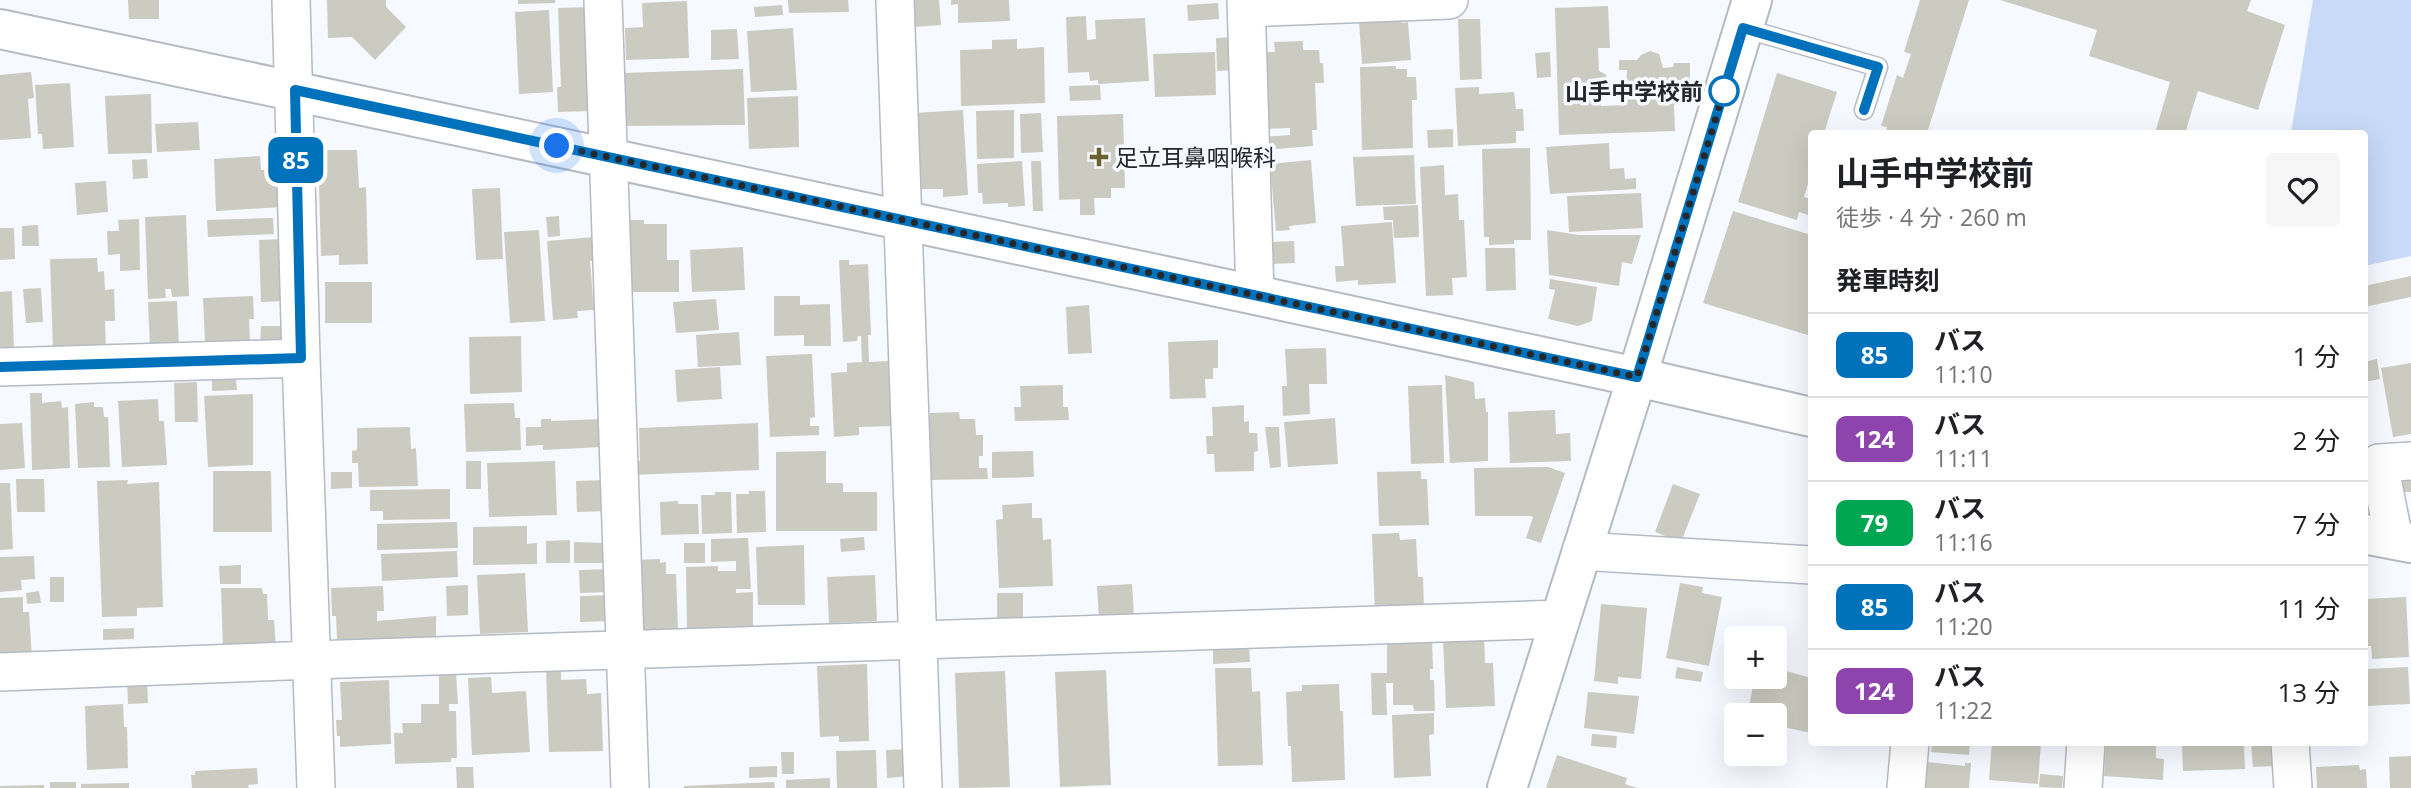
<!DOCTYPE html>
<html lang="ja">
<head>
<meta charset="utf-8">
<style>
	:root { --surface:#fff; --page:#f6f6f6; --text:#202124; --muted:#757577; --line:#e0e0e0 }
	body { margin:0; font-family:"Open Sans","Noto Sans JP",sans-serif; background:var(--page); color:var(--text); height:100vh; display:flex; flex-direction:column; font-size:26px; white-space:nowrap }
	* { box-sizing:border-box; margin:0 }
	p { font-size:23px; color:var(--muted) }
	.icon { flex:none; width:38px; height:38px; fill:none; stroke:currentColor; stroke-width:2; stroke-linecap:round; stroke-linejoin:round }
	.map { position:relative; flex:1; overflow:hidden }
	.side { position:absolute; left:1808px; top:130px; width:560px; height:616px; display:flex; flex-direction:column; background:var(--surface); border-radius:7px; box-shadow:0 7px 28px #0002 }
	.side>* { flex:none }
	.badge { padding:0 14px; border-radius:10px; font-size:24px; line-height:46px }
	.controls { position:absolute; left:1724px; top:626px; display:grid; gap:14px }
	.controls a { display:grid; place-items:center; width:63px; height:63px; border-radius:7px; background:var(--surface); box-shadow:0 7px 28px #0002; font-size:35px }
	.you { position:absolute; width:35px; height:35px; margin:-18px; border:5px solid #fff; border-radius:50%; background:#1a73e8; box-shadow:0 0 0 10px #1a73e833 }
	.map>.badge { position:absolute; translate:-50% -50%; box-shadow:0 0 0 4px #fff }
	h2 { padding:0 28px; font-size:26px; line-height:63px }
	.round { display:grid; place-items:center; flex:none; width:74px; height:74px; border-radius:7px; background:var(--page) }
	.head { display:flex; align-items:center; justify-content:space-between; height:119px; padding:0 28px }
	h1 { font-size:33px; font-weight:700; line-height:52px }
	ul { padding:0; list-style:none }
	li { display:flex; align-items:center; gap:21px; height:84px; padding:0 28px; border-top:2px solid var(--line) }
	li div { flex:1 }
	li b { display:block; font-size:26px }
	li em { font-style:normal }
	li .badge { min-width:77px; font-weight:700; text-align:center }
	.map>svg:first-child { display:block }
	.green { fill:#c8daf7 }
	.building { fill:#cccbc1 }
	.lines { fill:none; stroke-linecap:round; stroke-linejoin:round }
	.lane-casing { stroke:#b5bac3; stroke-width:21 }
	.street-casing { stroke:#b5bac3; stroke-width:40 }
	.secondary-casing { stroke:#b5bac3; stroke-width:42 }
	.lane { stroke:#fff; stroke-width:18 }
	.street { stroke:#fff; stroke-width:37 }
	.secondary { stroke:#fff; stroke-width:38 }
	.line-casing { stroke:#fff; stroke-width:16 }
	.line { stroke:#0072bc; stroke-width:10 }
	.walk { stroke:#25272a; stroke-width:7; stroke-dasharray:0 12.6 }
	.stop-dot { fill:#fff; stroke:#0072bc; stroke-width:3.5 }
	.poi-dot { fill:#6a6330; stroke:#f6f9ff; stroke-width:2.5 }
	.labels { text-anchor:middle; dominant-baseline:central; stroke-width:7; stroke-linejoin:round; paint-order:stroke }
	.stop-label { font-size:23px; font-weight:bold; fill:#25272a; stroke:#f6f9ff; text-anchor:end }
	.poi-label { font-size:23px; fill:#25272a; stroke:#f6f9ff; text-anchor:start }
</style>
</head>
<body>
<div class="map">
<svg width="2411" height="788" viewBox="0 0 2411 788">
	<rect width="100%" height="100%" fill="#f6f9ff"/>
	<path class="green" d="M2313 0H2411V256L2364 266V133H2291Z"/>
	<path class="building" d="M128 0H159V19H129Z
		M327 0H386V7L406 27 375 60 352 37 328 38Z
		M518 0H555V3L518 4Z
		M788 0H848L849 12 789 13Z
		M913 0H939L941 25 914 27Z
		M951 0H1009L1010 21 958 23V4L951 5Z
		M1920 0H1969L1927 133H1886L1887 127 1881 126 1897 75 1903 78 1911 54 1904 52Z
		M2000 0H2251L2247 11 2285 25 2258 110 2198 91 2185 133H2155L2170 82 2089 56 2097 30Z
		M687 1 689 58 626 60 625 28 643 27 642 3Z
		M1218 3 1219 19 1188 21 1187 5Z
		M782 5 783 15 755 17 754 7Z
		M1608 6 1610 48H1598L1599 71 1605 74 1610 81 1611 88 1606 97 1600 100 1601 106 1626 105 1627 70H1619V60H1637L1641 55 1650 51 1659 54 1663 68 1673 67 1674 63H1690V80L1683 104 1674 105 1675 131 1559 135 1555 8Z
		M590 7 593 111 558 112 557 87H561L558 8Z
		M549 10 553 92 519 94 515 12Z
		M1086 16 1087 40 1096 39 1095 20 1145 18 1149 81 1098 84V80L1090 81 1089 72 1068 73 1066 17Z
		M1401 18 1402 23 1408 22 1411 60 1362 64 1359 22Z
		M1458 19H1480L1482 79 1460 80Z
		M793 28 797 90 751 92 747 31Z
		M737 29 739 59 711 60V30Z
		M1237 37 1238 70 1217 71 1216 38Z
		M1017 39V49L1044 47 1045 103 961 106 960 50 992 49V40Z
		M1303 41V50H1319L1320 63H1323L1324 83H1315L1317 130H1312L1313 146 1264 150 1263 137 1290 135V128L1266 129 1263 52H1275L1274 42Z
		M1215 52 1216 95 1155 97 1153 54Z
		M1550 52 1551 77 1537 78 1535 53Z
		M1396 66V69H1407V77H1416L1417 100H1412L1413 148 1362 150 1360 67Z
		M743 69 745 125 622 126V73Z
		M31 72 34 98 28 99 31 138 0 140V75Z
		M1777 73 1837 92 1824 133H1811V174L1804 197 1811 199V216L1799 212 1797 220 1738 202Z
		M70 83 74 147 43 149 42 134H38L35 85Z
		M1100 85 1101 100 1070 101 1069 86Z
		M1479 87V94L1514 92 1516 109H1523L1524 131H1516V143L1458 146 1455 88Z
		M151 94 152 153 108 154 105 96Z
		M798 96 799 147 749 149 747 98Z
		M963 110 968 195 943 197V189H919L915 113Z
		M1014 110V158L977 159 976 111Z
		M1041 113 1043 152 1021 153 1020 114Z
		M1123 114 1125 188H1111V198H1094L1095 215H1080V199L1059 200 1057 116Z
		M198 122 200 150 157 152 155 124Z
		M1453 129V147L1428 148 1427 130Z
		M1609 143 1610 169 1624 168 1625 179 1636 178V189L1550 194 1546 147Z
		M1530 148 1531 240H1514V244L1489 245V237H1484L1482 149Z
		M318 150H357L359 188 366 187 368 264 339 265V255L321 256Z
		M1414 155 1416 204 1356 206 1353 157Z
		M260 156 261 170 281 169 283 207 216 211 214 159Z
		M147 159 148 178 133 179 132 160Z
		M1311 160 1316 223 1289 226 1290 230 1276 231 1270 164Z
		M1022 161 1025 206 1008 207V203L983 204 982 193H978L977 164Z
		M1031 161H1041L1043 211H1033Z
		M1444 165 1445 195 1458 194 1459 220H1464L1467 277 1452 278 1453 295 1426 296 1420 167Z
		M106 181 108 212 77 215 75 183Z
		M500 188 503 259 476 260 472 189Z
		M1641 193 1643 228 1569 232 1567 196Z
		M1418 205 1419 237 1394 238 1393 220H1384L1383 207Z
		M1733 211 1811 235V336L1703 303Z
		M186 215 189 296 172 297 171 289H165L166 298 148 299 145 217Z
		M559 216 560 236 548 237 546 217Z
		M273 218 274 234 208 237 207 220Z
		M139 219 140 270 120 271V254L108 255 107 231H119L118 220Z
		M627 220H644V224H667V260H679V292H627Z
		M1392 222 1396 283 1358 285V280L1336 282 1335 266H1344L1341 226Z
		M38 225 39 246H22V226Z
		M0 228H14L15 259 0 260Z
		M539 230 545 321 510 323 504 232Z
		M1547 230 1579 235H1641L1632 264 1622 262 1619 286 1549 275Z
		M594 237 596 260 590 261 594 310 577 311 578 318 553 320 547 241Z
		M282 239 284 301 261 302 259 240Z
		M1294 241 1295 263 1269 264 1268 242Z
		M743 247 745 290 692 292 690 250Z
		M1485 248H1515L1516 290 1486 291Z
		M97 258 98 272 104 271 105 290 114 289 115 321H105L106 349 53 351 50 259Z
		M839 260H849V265L868 264 871 335H868L869 362 888 361 892 426 859 427V435L834 437 831 373 847 372V363L862 362 861 336H858L857 341 843 342Z
		M2411 276V297L2364 307V286Z
		M1550 279 1597 287 1592 321 1578 326 1548 319 1555 290 1549 289Z
		M325 282H372V323H325Z
		M41 288 43 322 26 323 23 289Z
		M12 291 14 351 0 352V292Z
		M253 296 254 319H249L250 341 205 342 203 298Z
		M774 296H800V305L830 304 831 346H804V335L774 336Z
		M716 299 719 330 676 333 673 302Z
		M177 301 179 348 150 350 148 302Z
		M1089 305 1092 353 1068 354 1066 307Z
		M261 326H282L281 348 260 347Z
		M739 332 741 365 698 367 696 335Z
		M521 336 522 392 470 394 469 337Z
		M1218 340V368H1213V379H1205L1206 398 1170 399 1168 342Z
		M1326 348 1327 384H1309L1310 414 1283 416 1282 386H1287L1285 349Z
		M812 354 815 417 810 418V426H819V435L770 437 766 356Z
		M2377 359 2380 379 2364 382V362Z
		M2411 363V434L2393 437 2381 368Z
		M720 367 722 399 677 402 675 370Z
		M1445 375 1474 382 1475 399 1485 398 1486 412H1488V461L1450 463Z
		M236 379 237 390 212 391V380Z
		M197 382 198 422H175L174 383Z
		M1063 385V407H1068L1069 420 1015 421 1014 407H1021L1020 386Z
		M1442 385 1444 463 1411 464 1408 386Z
		M30 393H42V403L61 401 62 408 68 407 70 468 32 470Z
		M253 394V465L208 467 204 396Z
		M158 399 159 421H164L167 465 122 467 118 401Z
		M94 402V407H103L104 417H108L110 467 78 468 75 404Z
		M514 403 515 418H520L521 450 466 452 464 404Z
		M1244 405V422L1249 421V433H1257L1258 451 1254 452V471L1215 472 1214 454H1207L1206 436H1213L1212 407Z
		M1555 410 1556 434 1570 433 1571 461 1510 463 1508 412Z
		M959 412 960 419H975L976 435H983V456H979V468H987L988 479 930 480V463H926L925 436H930V413Z
		M1335 418 1338 464 1288 467 1284 422Z
		M541 419H551V421L601 419 602 447 543 450V445L526 446V427H541Z
		M22 423 25 468 0 470V424Z
		M758 423 759 470 631 475V461H640L639 428Z
		M410 427 411 449 416 448 418 486 359 487 358 463H352V451L357 450V428Z
		M1265 427H1279L1281 467 1270 468Z
		M826 451V483H843V492H877V531H776V452Z
		M1033 451 1034 477 992 478V452Z
		M466 461H481V489H466Z
		M555 461 557 515 489 517 487 463Z
		M1548 467 1565 473 1541 543 1526 538 1533 517 1531 516H1475L1474 468Z
		M2400 469H2411V492H2399Z
		M213 471H271L272 532H213Z
		M1421 471V479H1427L1429 525 1379 526 1377 472Z
		M331 472H352V488L331 489Z
		M16 479H44L45 512H17Z
		M128 480 127 484 159 482 163 607 137 608V616L102 617 97 481Z
		M607 480 608 511 577 512 576 481Z
		M0 483H10L13 549 0 550Z
		M1673 484 1700 494 1681 542 1655 532Z
		M450 489V519L383 520V511H370V490Z
		M749 491H765L766 532 737 533 736 494H749Z
		M715 492H731L732 533 702 534 701 495H715Z
		M678 501V504H698L699 534 661 535 660 502Z
		M1032 503V518H1042L1043 540 1051 539 1053 586 999 588 996 520 1003 519 1002 505Z
		M457 522 458 548 377 550V524Z
		M527 526V544L537 543V564L473 565V527Z
		M1399 533 1400 540 1416 539 1418 577H1423L1424 609 1375 615 1372 534Z
		M864 537 865 550 841 552 840 539Z
		M748 538 751 589H736V593L753 592V632L687 635 686 567 718 566V571H736V561L711 562V539Z
		M570 540V563H546V541Z
		M574 542 604 543V563H574Z
		M684 543H705V563H684Z
		M804 545 805 605H758L756 547Z
		M457 551 458 577 382 581 381 554Z
		M34 556 35 579 21 580 22 590 0 592V557Z
		M660 559V563L666 562V574H676L678 630 637 631 635 560Z
		M241 565V584H220L219 566Z
		M610 569 611 592 580 593 579 570Z
		M525 573 528 632 480 634 477 575Z
		M875 575 877 621 829 623 827 577Z
		M50 577H64V602H50Z
		M1680 583 1703 587 1702 593 1722 597 1709 666 1666 658Z
		M1132 584 1134 616 1099 618 1097 586Z
		M468 585V615L447 616 446 586Z
		M383 586 384 611H377V621L436 616V642L346 645V639H337L336 616H332L331 588Z
		M221 588H262L263 594H267L268 620H274L276 648 223 650Z
		M39 591 41 603 27 604 26 593Z
		M997 593H1023V620H997Z
		M611 595 612 621 580 622V596Z
		M23 597V612H29L32 658 0 659V598Z
		M2406 597 2409 657 2372 659 2371 646H2365L2364 599Z
		M1601 604 1647 608 1641 679 1618 677V684L1594 681Z
		M134 628V639L103 640V629Z
		M1484 637 1485 663H1493L1495 706 1446 708 1443 638Z
		M1432 638 1433 669H1430V680H1434L1435 711H1414L1413 705H1393V683H1386L1387 715H1372L1371 673H1387V639Z
		M1249 645 1250 662 1213 664V647Z
		M2364 663 2367 669 2408 667 2410 704 2364 706Z
		M867 664 869 741 839 742V736L820 737 817 666Z
		M1677 667 1703 672 1701 682 1675 678Z
		M1215 668H1251L1252 692 1260 691 1263 765 1218 766Z
		M561 669V680L586 679 587 694 601 693 603 751 549 752 546 670Z
		M1779 669 1811 678V733L1774 725V716H1747L1755 677H1774V671L1778 672Z
		M1106 670 1111 785 1060 787 1055 672Z
		M1005 671 1010 787 959 788 955 673Z
		M439 673H456L458 704H449V711H456L457 758H451V762L395 764 394 733H403L402 723H421V704H439Z
		M147 677 148 703 128 704 127 678Z
		M487 677H491L492 693 526 691 530 752 472 755 468 678Z
		M389 680 391 744 340 747V736H337L336 720H342L340 682Z
		M1339 684 1340 711H1343L1345 780 1292 782 1291 746H1288L1286 692 1302 691V685Z
		M1588 692 1639 696 1634 734 1584 728Z
		M123 704 124 727H127L128 768 87 770 85 706Z
		M1434 713V734L1429 735 1431 776 1394 778 1392 715Z
		M1592 734 1617 736 1616 748 1591 746Z
		M1932 742H1970L1969 755 1931 752Z
		M1992 742H2041L2038 784 1989 780Z
		M2106 742H2156V758L2164 759 2163 780 2104 776Z
		M2185 742H2239L2240 746H2244L2245 769 2183 771 2182 745H2185Z
		M2275 742 2276 766 2253 767 2251 743Z
		M909 749 910 776 887 778 886 750Z
		M876 750 877 788H837L836 751Z
		M781 752H794V774H782Z
		M1557 755 1627 778 1625 784 1637 788H1546Z
		M2411 756V788H2390L2389 757Z
		M1927 762 1965 766V763H1971L1969 788H1924Z
		M2359 765 2360 770 2366 769 2367 788H2317L2316 767Z
		M777 766V777L749 778V767Z
		M456 767H473L474 788H457Z
		M257 768 258 784 248 785 249 788H192L191 775H195V771Z
		M2040 774 2063 776 2062 788 2039 787Z
		M830 778V788H786V780Z
		M50 782H76V788H50Z
		M774 782 775 788H684V786Z
		M129 783V788H81V784Z
		M44 785V788H0V786Z"/>
	<g class="lines">
		<g class="lane-casing">
			<path id="lane" d="M1743 28 1878 67 1864 110"/>
		</g>
		<g class="street-casing">
			<path id="street" d="M291 0 301 358 316 788
				M603 0 630 788
				M895 0 923 788
				M1246 0 1255 295
				M1247 8 1449 0
				M0 367 301 358
				M2394 540 2379 463 2411 461
				M1581 551 1811 565
				M0 672 312 660 1561 619
				M2290 742 2293 788
				M1906 788 1910 742
				M2083 788 2086 742"/>
		</g>
		<g class="secondary-casing">
			<path id="secondary" d="M0 29 1255 295 1637 377 1811 417
				M2364 534 2411 543
				M1507 788 1637 377 1752 0"/>
		</g>
		<use href="#lane" class="lane"/>
		<use href="#street" class="street"/>
		<use href="#secondary" class="secondary"/>
	</g>
	<g class="lines">
		<g class="line-casing">
			<path id="line" d="M0 367 301 358 295 90 1637 377 1743 28 1878 67 1864 110"/>
		</g>
		<use href="#line" class="line"/>
		<path class="walk" d="M557 146 1637 377 1724 91"/>
	</g>
	<circle class="stop-dot" cx="1724" cy="91" r="14"/>
	<path class="poi-dot" d="M1095.5 146.5h7v7h7v7h-7v7h-7v-7h-7v-7h7z"/>
	<g class="labels">
		<g class="stop-label">
			<text x="1703" y="91">山手中学校前</text>
		</g>
		<g class="poi-label">
			<text x="1115" y="157">足立耳鼻咽喉科</text>
		</g>
	</g>
</svg>
<div class="controls">
<a>+</a>
<a>−</a>
</div>
<div class="you" style="left:557px;top:146px"></div>
<b class="badge" style="left:296px;top:160px;background:#0072bc;color:#fff">85</b>
<section class="side">
<div class="head"><div><h1>山手中学校前</h1><p>徒歩 · 4 分 · 260 m</p></div><a class="round"><svg class="icon" aria-label="heart" viewBox="0 0 24 24"><path d="M12 20l-8-8c-3-5 5-10 8-4 3-6 11-1 8 4z"/></svg></a></div>
<h2>発車時刻</h2>
<ul>
<li><span class="badge" style="background:#0072bc;color:#fff">85</span><div><b>バス</b><p>11:10</p></div><em>1 分</em></li>
<li><span class="badge" style="background:#8e44ad;color:#fff">124</span><div><b>バス</b><p>11:11</p></div><em>2 分</em></li>
<li><span class="badge" style="background:#00a651;color:#fff">79</span><div><b>バス</b><p>11:16</p></div><em>7 分</em></li>
<li><span class="badge" style="background:#0072bc;color:#fff">85</span><div><b>バス</b><p>11:20</p></div><em>11 分</em></li>
<li><span class="badge" style="background:#8e44ad;color:#fff">124</span><div><b>バス</b><p>11:22</p></div><em>13 分</em></li>
</ul>
</section>
</div>
</body>
</html>
